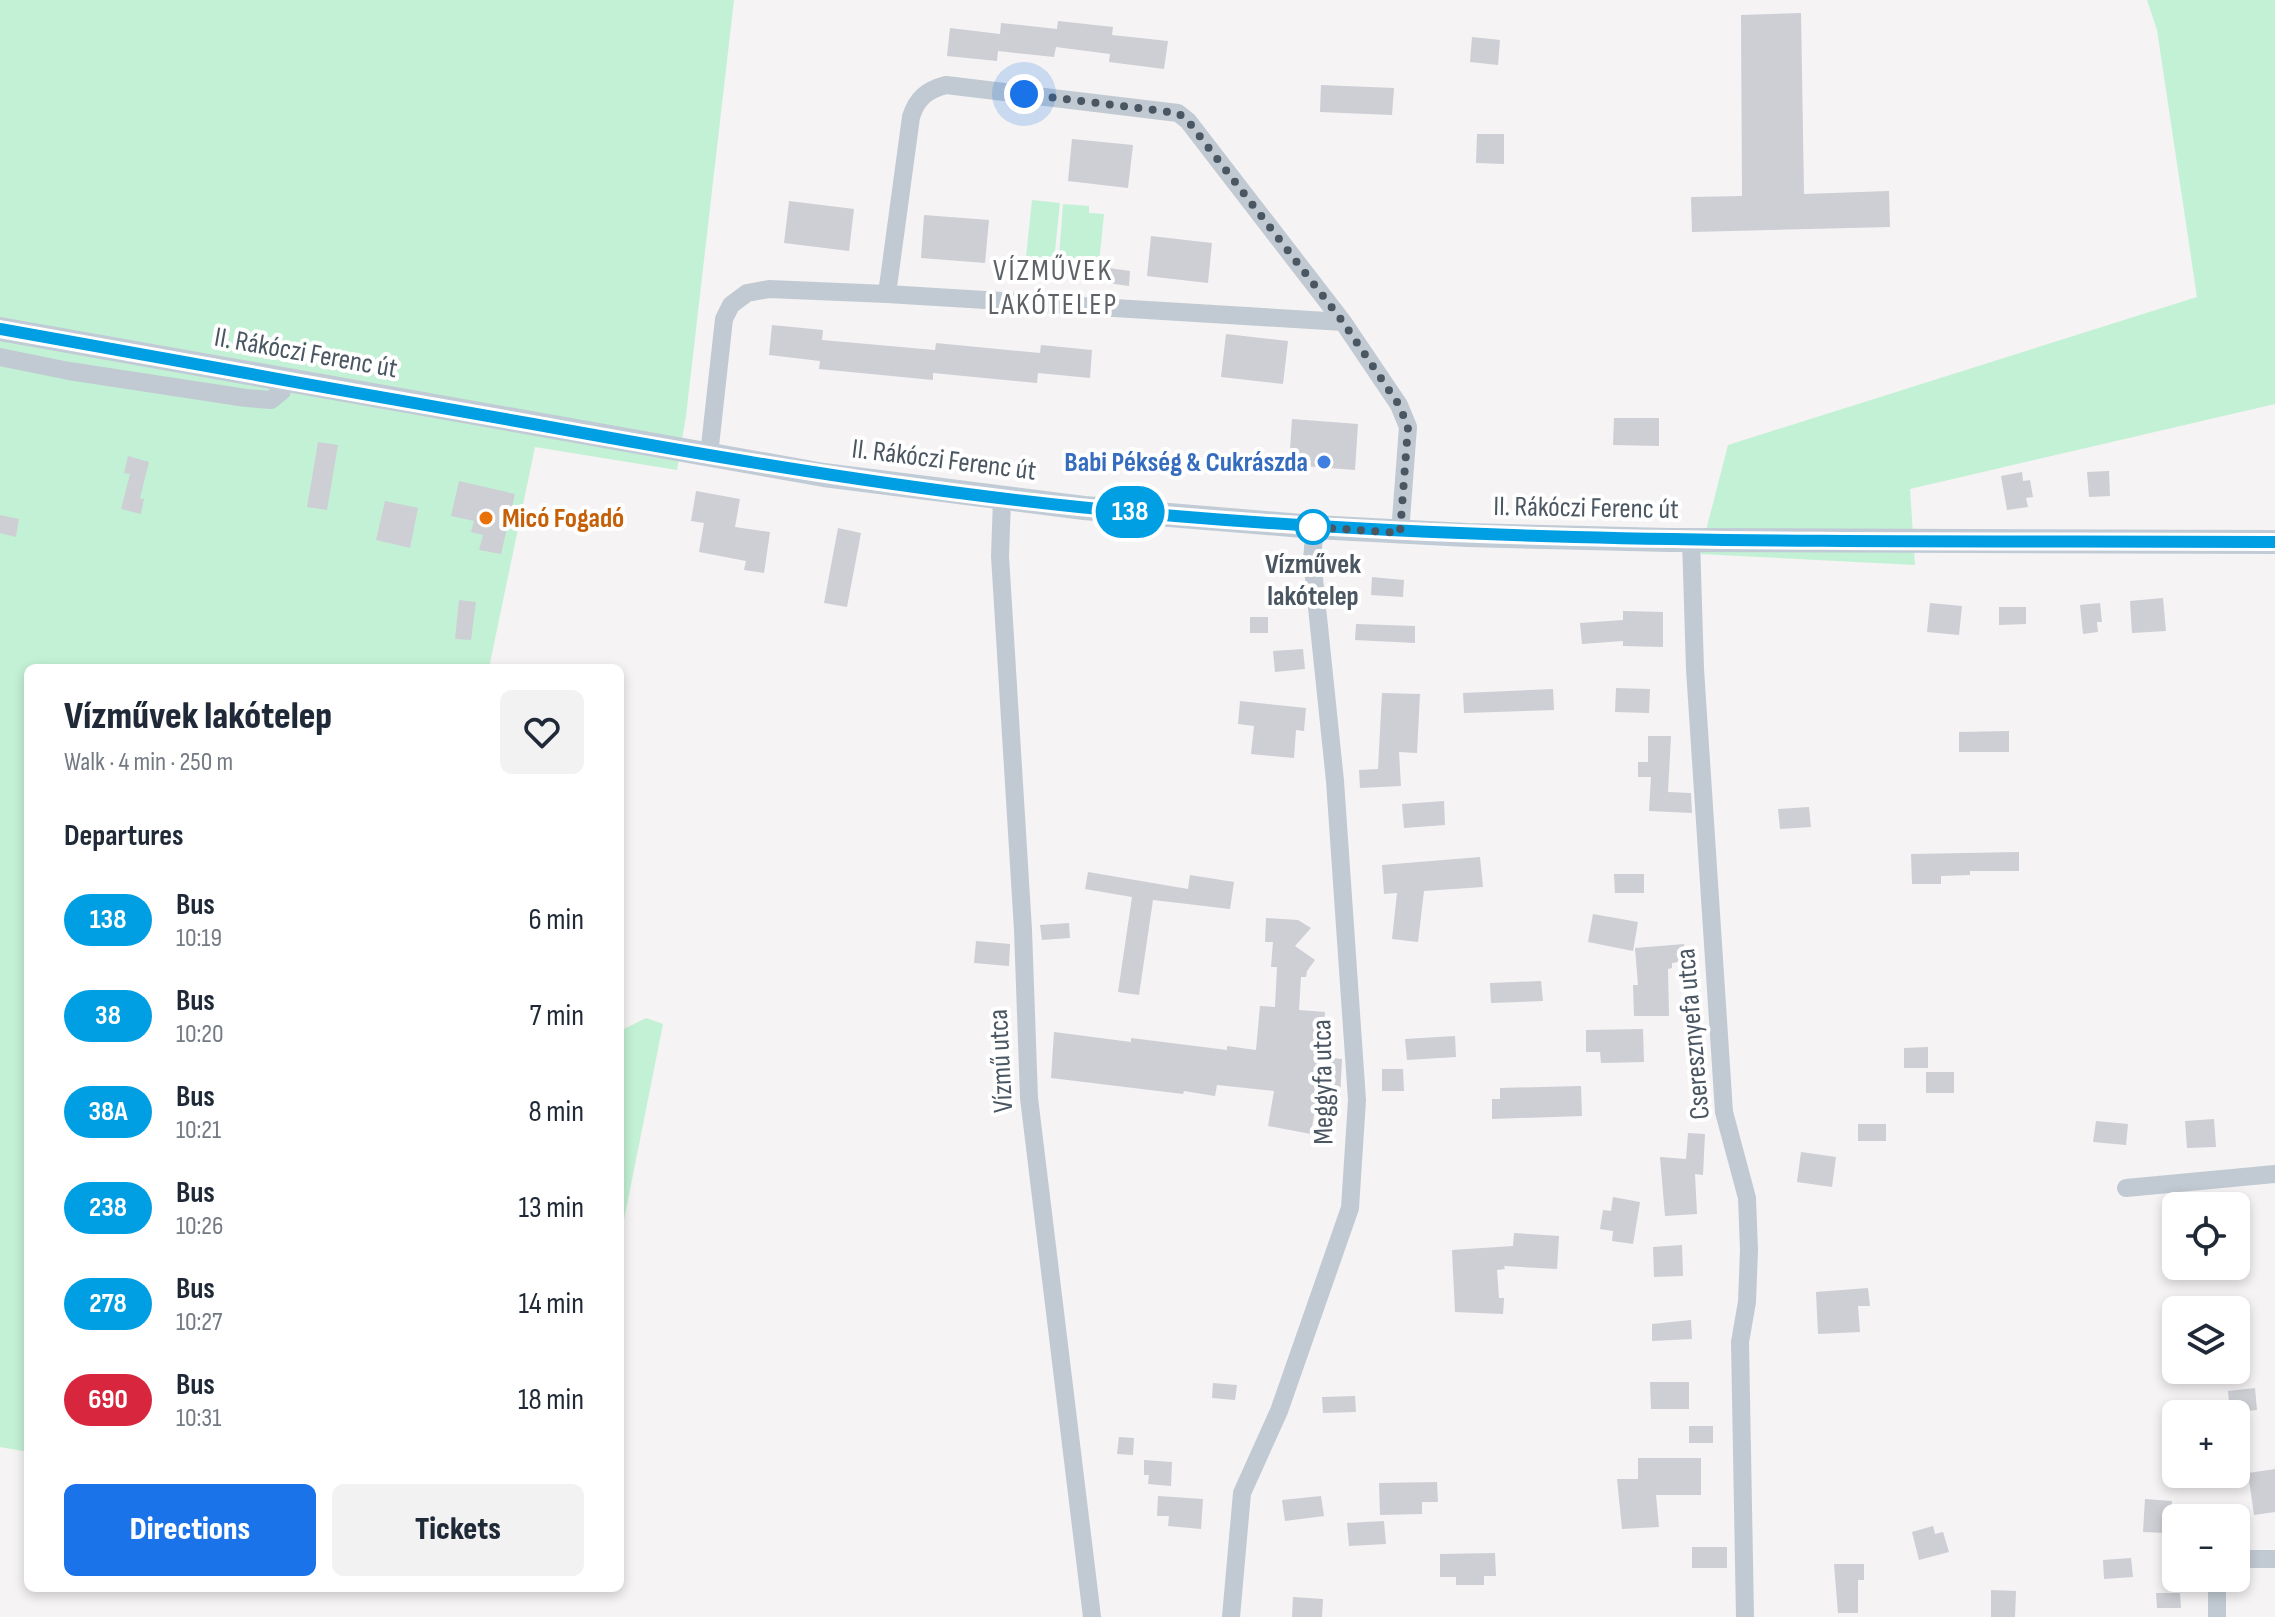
<!DOCTYPE html>
<html lang="en">
<head>
<meta charset="utf-8">
<style>
	:root { --surface:#fff; --page:#f2f2f3; --text:#1f2937; --muted:#747a83; --accent:#1a73e8 }
	body { margin:0; font-family:"Sofia Sans Condensed",sans-serif; background:var(--page); color:var(--text); height:100vh; display:flex; flex-direction:column; font-size:30px; white-space:nowrap }
	* { box-sizing:border-box; margin:0 }
	p { font-size:26px; color:var(--muted) }
	.icon { flex:none; width:44px; height:44px; fill:none; stroke:currentColor; stroke-width:2; stroke-linecap:round; stroke-linejoin:round }
	.map { position:relative; flex:1; overflow:hidden }
	.side { position:absolute; left:24px; top:664px; width:600px; height:928px; display:flex; flex-direction:column; background:var(--surface); border-radius:12px; box-shadow:0 4px 12px #0003 }
	.side>* { flex:none }
	.badge { padding:0 16px; border-radius:26px; font-size:28px; line-height:52px }
	.fabs { position:absolute; left:2162px; top:1192px; display:grid; gap:16px }
	.fabs a { display:grid; place-items:center; width:88px; height:88px; border-radius:12px; background:var(--surface); box-shadow:0 4px 12px #0003; font-size:40px }
	.you { position:absolute; width:40px; height:40px; margin:-20px; border:6px solid #fff; border-radius:50%; background:#1a73e8; box-shadow:0 0 0 12px #1a73e833 }
	.map>.badge { position:absolute; translate:-50% -50%; box-shadow:0 0 0 4px #fff }
	h2 { padding:0 40px; font-size:30px; line-height:72px }
	.round { display:grid; place-items:center; flex:none; width:84px; height:84px; border-radius:12px; background:var(--page) }
	.summary { display:flex; align-items:center; justify-content:space-between; height:136px; padding:0 40px }
	h1 { font-size:38px; font-weight:800; line-height:60px }
	.cta { display:flex; gap:16px; margin-top:auto; padding:16px 40px }
	.cta a { flex:1; height:92px; border-radius:12px; background:var(--accent); color:#fff; font-size:32px; font-weight:800; line-height:92px; text-align:center }
	.cta a+a { background:var(--page); color:var(--text) }
	ul { padding:0; list-style:none }
	li { display:flex; align-items:center; gap:24px; height:96px; padding:0 40px }
	li div { flex:1 }
	li b { display:block; font-size:30px }
	li em { font-style:normal }
	li .badge { min-width:88px; font-weight:700; text-align:center }
	.map>svg:first-child { display:block }
	.green { fill:#c3f1d5 }
	.building { fill:#cdcfd5 }
	.lines { fill:none; stroke-linecap:round; stroke-linejoin:round }
	.street { stroke:#c1cad2; stroke-width:18 }
	.secondary { stroke:#c1cbd6; stroke-width:24 }
	.line-casing { stroke:#fff; stroke-width:18 }
	.line { stroke:#009ee3; stroke-width:12 }
	.walk { stroke:#4a5661; stroke-width:8; stroke-dasharray:0 14.4 }
	.shop-dot { fill:#3f7fe0; stroke:#fff; stroke-width:3 }
	.food-dot { fill:#e8710a; stroke:#fff; stroke-width:3 }
	.stop-dot { fill:#fff; stroke:#009ee3; stroke-width:4 }
	.labels { text-anchor:middle; dominant-baseline:central; stroke-width:8; stroke-linejoin:round; paint-order:stroke }
	.street-label { font-size:28px; fill:#4a5661; stroke:#fff }
	.shop-label { font-size:28px; font-weight:bold; fill:#366cbe; stroke:#fff; text-anchor:end }
	.food-label { font-size:28px; font-weight:bold; fill:#c56008; stroke:#fff; text-anchor:start }
	.stop-label { font-size:28px; font-weight:bold; fill:#4a5661; stroke:#fff }
	.neighbourhood-label { font-size:30px; letter-spacing:2px; fill:#5f6368; stroke:#fff }
</style>
</head>
<body>
<div class="map">
<svg width="2275" height="1617" viewBox="0 0 2275 1617">
	<rect width="100%" height="100%" fill="#f5f3f3"/>
	<path class="green" d="M0 0H734L686 416 677 470 535 447 489 668H28V1452L0 1447Z
		M2147 0H2275V404L1910 489 1915 565 1700 554 1728 445 2197 297 2157 30Z
		M1032 200 1060 203 1053 270 1025 267Z
		M1063 204 1089 206V213L1104 214 1098 274 1058 270Z
		M646 1018 663 1024 620 1240V1031Z"/>
	<path class="building" d="M1801 13 1804 194 1889 191 1890 227 1692 232 1691 197 1742 196 1741 15Z
		M1058 21 1113 27 1112 35 1168 41 1164 69 1109 62 1110 54 1056 47 1054 57 998 51 997 61 947 56 950 28 1000 34 1001 23 1057 29Z
		M1472 37 1500 40 1498 65 1470 62Z
		M1321 85 1394 88 1392 115 1320 112Z
		M1477 134H1504V164L1476 163Z
		M1072 139 1133 145 1128 188 1068 181Z
		M789 201 854 209 849 251 784 243Z
		M924 215 989 220 985 263 921 258Z
		M1151 236 1212 243 1208 283 1147 276Z
		M1109 268 1130 271 1129 286 1107 283Z
		M772 325 823 330 822 340 935 350 936 343 1040 353 1041 345 1092 350 1090 378 1038 373 1037 383 933 373V380L819 369 820 361 769 355Z
		M1226 334 1288 341 1283 384 1221 377Z
		M1614 418H1659V446L1613 445Z
		M1292 419 1358 424 1355 470 1289 465Z
		M318 442 338 445 327 510 307 507Z
		M128 456 149 462 140 498 144 499 141 514 121 509 130 474 124 473Z
		M2109 471 2110 496 2089 497 2087 472Z
		M2022 472 2023 481 2030 480 2033 497 2026 498 2028 507 2007 510 2001 476Z
		M459 481 515 494 501 554 479 550 483 535 471 532 474 521 451 516Z
		M696 491 740 499 735 527 770 532 764 573 744 570 746 561 699 552 704 523 691 521Z
		M385 501 418 508 410 548 376 540Z
		M0 515 19 519 16 537 0 533Z
		M838 528 861 533 847 607 824 603Z
		M1372 577 1404 580 1403 597 1371 595Z
		M2163 598 2166 631 2132 633 2130 601Z
		M459 600 476 602 471 640 455 639Z
		M1930 603 1962 606 1959 635 1927 632Z
		M2100 603 2102 622H2097L2098 632 2083 634 2080 605Z
		M1999 607H2026V624L1999 625Z
		M1623 611 1663 612V647L1623 646V641L1582 644 1580 623 1623 620Z
		M1250 617H1268V633H1250Z
		M1356 624 1415 626V643L1355 640Z
		M1303 649 1305 669 1275 672 1273 651Z
		M1616 688 1650 689 1649 713 1615 712Z
		M1553 689 1554 710 1464 713 1463 693Z
		M1382 693 1420 694 1417 753 1399 752 1401 786 1360 788 1359 770 1378 769Z
		M1240 701 1306 708 1304 731 1296 730 1294 758 1251 754 1254 726 1238 724Z
		M2009 731V752H1959V732Z
		M1648 736H1671L1668 792 1691 793 1692 813 1649 811 1651 777H1638V762H1648Z
		M1444 801 1445 825 1404 828 1402 804Z
		M1809 807 1811 827 1780 829 1778 809Z
		M2019 852V871H1970V875L1941 876V884H1912L1911 854Z
		M1480 857 1483 887 1424 891 1418 942 1392 939 1397 893 1384 894 1382 865Z
		M1088 872 1188 889 1190 875 1234 882 1230 909 1153 900 1139 995 1118 992 1132 897 1085 889Z
		M1614 874H1644V893H1615Z
		M1593 914 1638 922 1633 951 1588 942Z
		M1266 918 1298 920 1311 928 1295 946 1315 960 1307 971 1306 977H1301L1299 1010 1325 1012 1321 1057 1342 1059 1340 1098 1317 1096 1311 1134 1268 1126 1274 1091 1217 1085 1215 1096 1184 1091 1183 1094 1051 1078 1054 1032 1131 1042V1038L1227 1050V1046L1256 1050 1260 1006 1275 1007 1277 967H1271L1273 942H1265Z
		M1069 923 1070 938 1042 940 1040 925Z
		M976 941 1010 944 1009 966 974 963Z
		M1684 944 1686 961 1672 963V968L1668 969 1669 1016H1634L1633 985H1638L1635 948Z
		M1541 981 1543 1001 1491 1003 1490 983Z
		M1643 1029 1644 1062 1601 1063 1600 1052H1586V1030Z
		M1455 1036 1456 1057 1407 1060 1405 1039Z
		M1928 1047V1068H1904V1048Z
		M1382 1069H1403L1404 1091H1382Z
		M1926 1072H1954V1093H1926Z
		M1581 1086 1582 1116 1492 1119V1099H1500V1088Z
		M2214 1119 2216 1147 2187 1148 2185 1121Z
		M2096 1121 2128 1124 2126 1145 2093 1142Z
		M1858 1124H1886V1141H1858Z
		M1688 1133 1705 1134 1703 1175 1695 1174 1697 1214 1665 1216 1660 1157 1686 1159Z
		M1801 1152 1836 1157 1832 1187 1797 1182Z
		M1613 1197 1640 1202 1633 1244 1612 1241 1613 1231 1600 1229 1603 1210 1611 1211Z
		M1514 1233 1559 1236 1557 1269 1504 1266 1505 1269 1497 1270 1499 1298H1504L1503 1314 1455 1312 1452 1250 1513 1246Z
		M1682 1245 1683 1276 1654 1277 1653 1247Z
		M1868 1288 1870 1306H1858L1860 1332 1818 1334 1816 1292Z
		M1691 1320 1692 1339 1652 1341V1324Z
		M1650 1382H1689V1409H1651Z
		M1213 1383 1237 1385 1235 1400 1212 1398Z
		M2255 1388 2257 1410 2230 1413 2228 1391Z
		M1355 1396 1356 1412 1323 1413 1322 1397Z
		M1689 1426H1713V1443H1689Z
		M1119 1437 1134 1438 1133 1455 1117 1454Z
		M1638 1458H1701V1495H1656L1659 1527 1622 1529 1617 1479H1638Z
		M1144 1460 1172 1462 1171 1486 1148 1484 1149 1475H1144Z
		M2275 1469V1512L2254 1515 2248 1473Z
		M1437 1482 1438 1502H1422V1514L1380 1515 1379 1483Z
		M1158 1496 1203 1499 1201 1529 1168 1526 1169 1516H1157Z
		M1321 1496 1324 1516 1285 1521 1282 1500Z
		M2145 1499 2172 1501 2171 1519 2166 1518 2165 1533 2143 1532Z
		M1384 1521 1386 1544 1349 1546 1347 1523Z
		M1933 1526 1935 1534 1943 1532 1949 1552 1919 1560 1912 1532Z
		M1692 1547H1727V1568H1692Z
		M1495 1553 1496 1576H1484V1585H1456V1577H1440V1554Z
		M2131 1558 2133 1577 2104 1579 2103 1560Z
		M1834 1564H1864V1580H1858V1613H1838Z
		M1991 1590 2016 1591 2015 1617H1991Z
		M2156 1593H2180L2181 1608H2157Z
		M1293 1597 1323 1599 1322 1617H1292Z"/>
	<g class="lines">
		<path class="street" d="M887 294 911 117C917 98 927 90 946 85L1178 113 1188 121 1343 322 1399 405 1408 427 1400 533
			M0 357 69 371 246 398 271 400 282 391 284 379
			M709 455 724 319 731 305 747 293 769 289 887 294 1343 322
			M1002 499 1000 556 1023 930 1029 1098 1092 1617
			M1691 540 1695 669 1724 1112 1747 1198 1749 1250 1747 1302 1740 1342 1745 1617
			M2126 1188 2275 1174
			M2236 1559H2275
			M1231 1617 1242 1493 1279 1411 1350 1208 1357 1100 1335 781 1312 559 1315 527
			M2217 1617V1587L2220 1578"/>
		<path class="secondary" d="M0 329 824 475 1084 508 1315 527 1467 535 1669 540 2275 542"/>
	</g>
	<g class="lines">
		<g class="line-casing">
			<path id="line" d="M0 329C178 361 355 393 533 424 714 457 895 488 1079 507 1476 548 1876 540 2275 542"/>
		</g>
		<use href="#line" class="line"/>
		<path class="walk" d="M1024 94 1178 113 1188 121 1343 322 1399 405 1408 427 1400 533 1313 527"/>
	</g>
	<circle class="shop-dot" cx="1324" cy="462" r="8"/>
	<circle class="food-dot" cx="486" cy="518" r="8"/>
	<circle class="stop-dot" cx="1313" cy="527" r="16"/>
	<g class="labels">
		<g class="street-label">
			<text transform="translate(306 353) rotate(10)">II. Rákóczi Ferenc út</text>
			<text transform="translate(944 460) rotate(7)">II. Rákóczi Ferenc út</text>
			<text transform="translate(1586 508) rotate(1)">II. Rákóczi Ferenc út</text>
			<text transform="translate(1693 1034) rotate(-95)">Cseresznyefa utca</text>
			<text transform="translate(1001 1061) rotate(-93)">Vízmű utca</text>
			<text transform="translate(1323 1082) rotate(-91)">Meggyfa utca</text>
		</g>
		<g class="shop-label">
			<text x="1308" y="462">Babi Pékség &amp; Cukrászda</text>
		</g>
		<g class="food-label">
			<text x="502" y="518">Micó Fogadó</text>
		</g>
		<g class="stop-label">
			<text x="1313" y="564">Vízművek<tspan x="1313" dy="32">lakótelep</tspan></text>
		</g>
		<g class="neighbourhood-label">
			<text x="1053" y="271">VÍZMŰVEK<tspan x="1053" dy="34">LAKÓTELEP</tspan></text>
		</g>
	</g>
</svg>
<div class="fabs">
<a><svg class="icon" aria-label="locate" viewBox="0 0 24 24"><circle cx="12" cy="12" r="6"/><path d="M12 2v4M12 18v4M2 12h4M18 12h4"/></svg></a>
<a><svg class="icon" aria-label="layers" viewBox="0 0 24 24"><path d="M12 4l9 5-9 5-9-5zM3 14l9 5 9-5"/></svg></a>
<a>+</a>
<a>−</a>
</div>
<div class="you" style="left:1024px;top:94px"></div>
<b class="badge" style="left:1130px;top:512px;background:#009ee3;color:#fff">138</b>
<section class="side">
<div class="summary"><div><h1>Vízművek lakótelep</h1><p>Walk · 4 min · 250 m</p></div><a class="round"><svg class="icon" aria-label="heart" viewBox="0 0 24 24"><path d="M12 20l-8-8c-3-5 5-10 8-4 3-6 11-1 8 4z"/></svg></a></div>
<h2>Departures</h2>
<ul>
<li><span class="badge" style="background:#009ee3;color:#fff">138</span><div><b>Bus</b><p>10:19</p></div><em>6 min</em></li>
<li><span class="badge" style="background:#009fe3;color:#fff">38</span><div><b>Bus</b><p>10:20</p></div><em>7 min</em></li>
<li><span class="badge" style="background:#009fe3;color:#fff">38A</span><div><b>Bus</b><p>10:21</p></div><em>8 min</em></li>
<li><span class="badge" style="background:#009ee3;color:#fff">238</span><div><b>Bus</b><p>10:26</p></div><em>13 min</em></li>
<li><span class="badge" style="background:#009ee3;color:#fff">278</span><div><b>Bus</b><p>10:27</p></div><em>14 min</em></li>
<li><span class="badge" style="background:#d7263d;color:#fff">690</span><div><b>Bus</b><p>10:31</p></div><em>18 min</em></li>
</ul>
<div class="cta"><a>Directions</a><a>Tickets</a></div>
</section>
</div>
</body>
</html>
